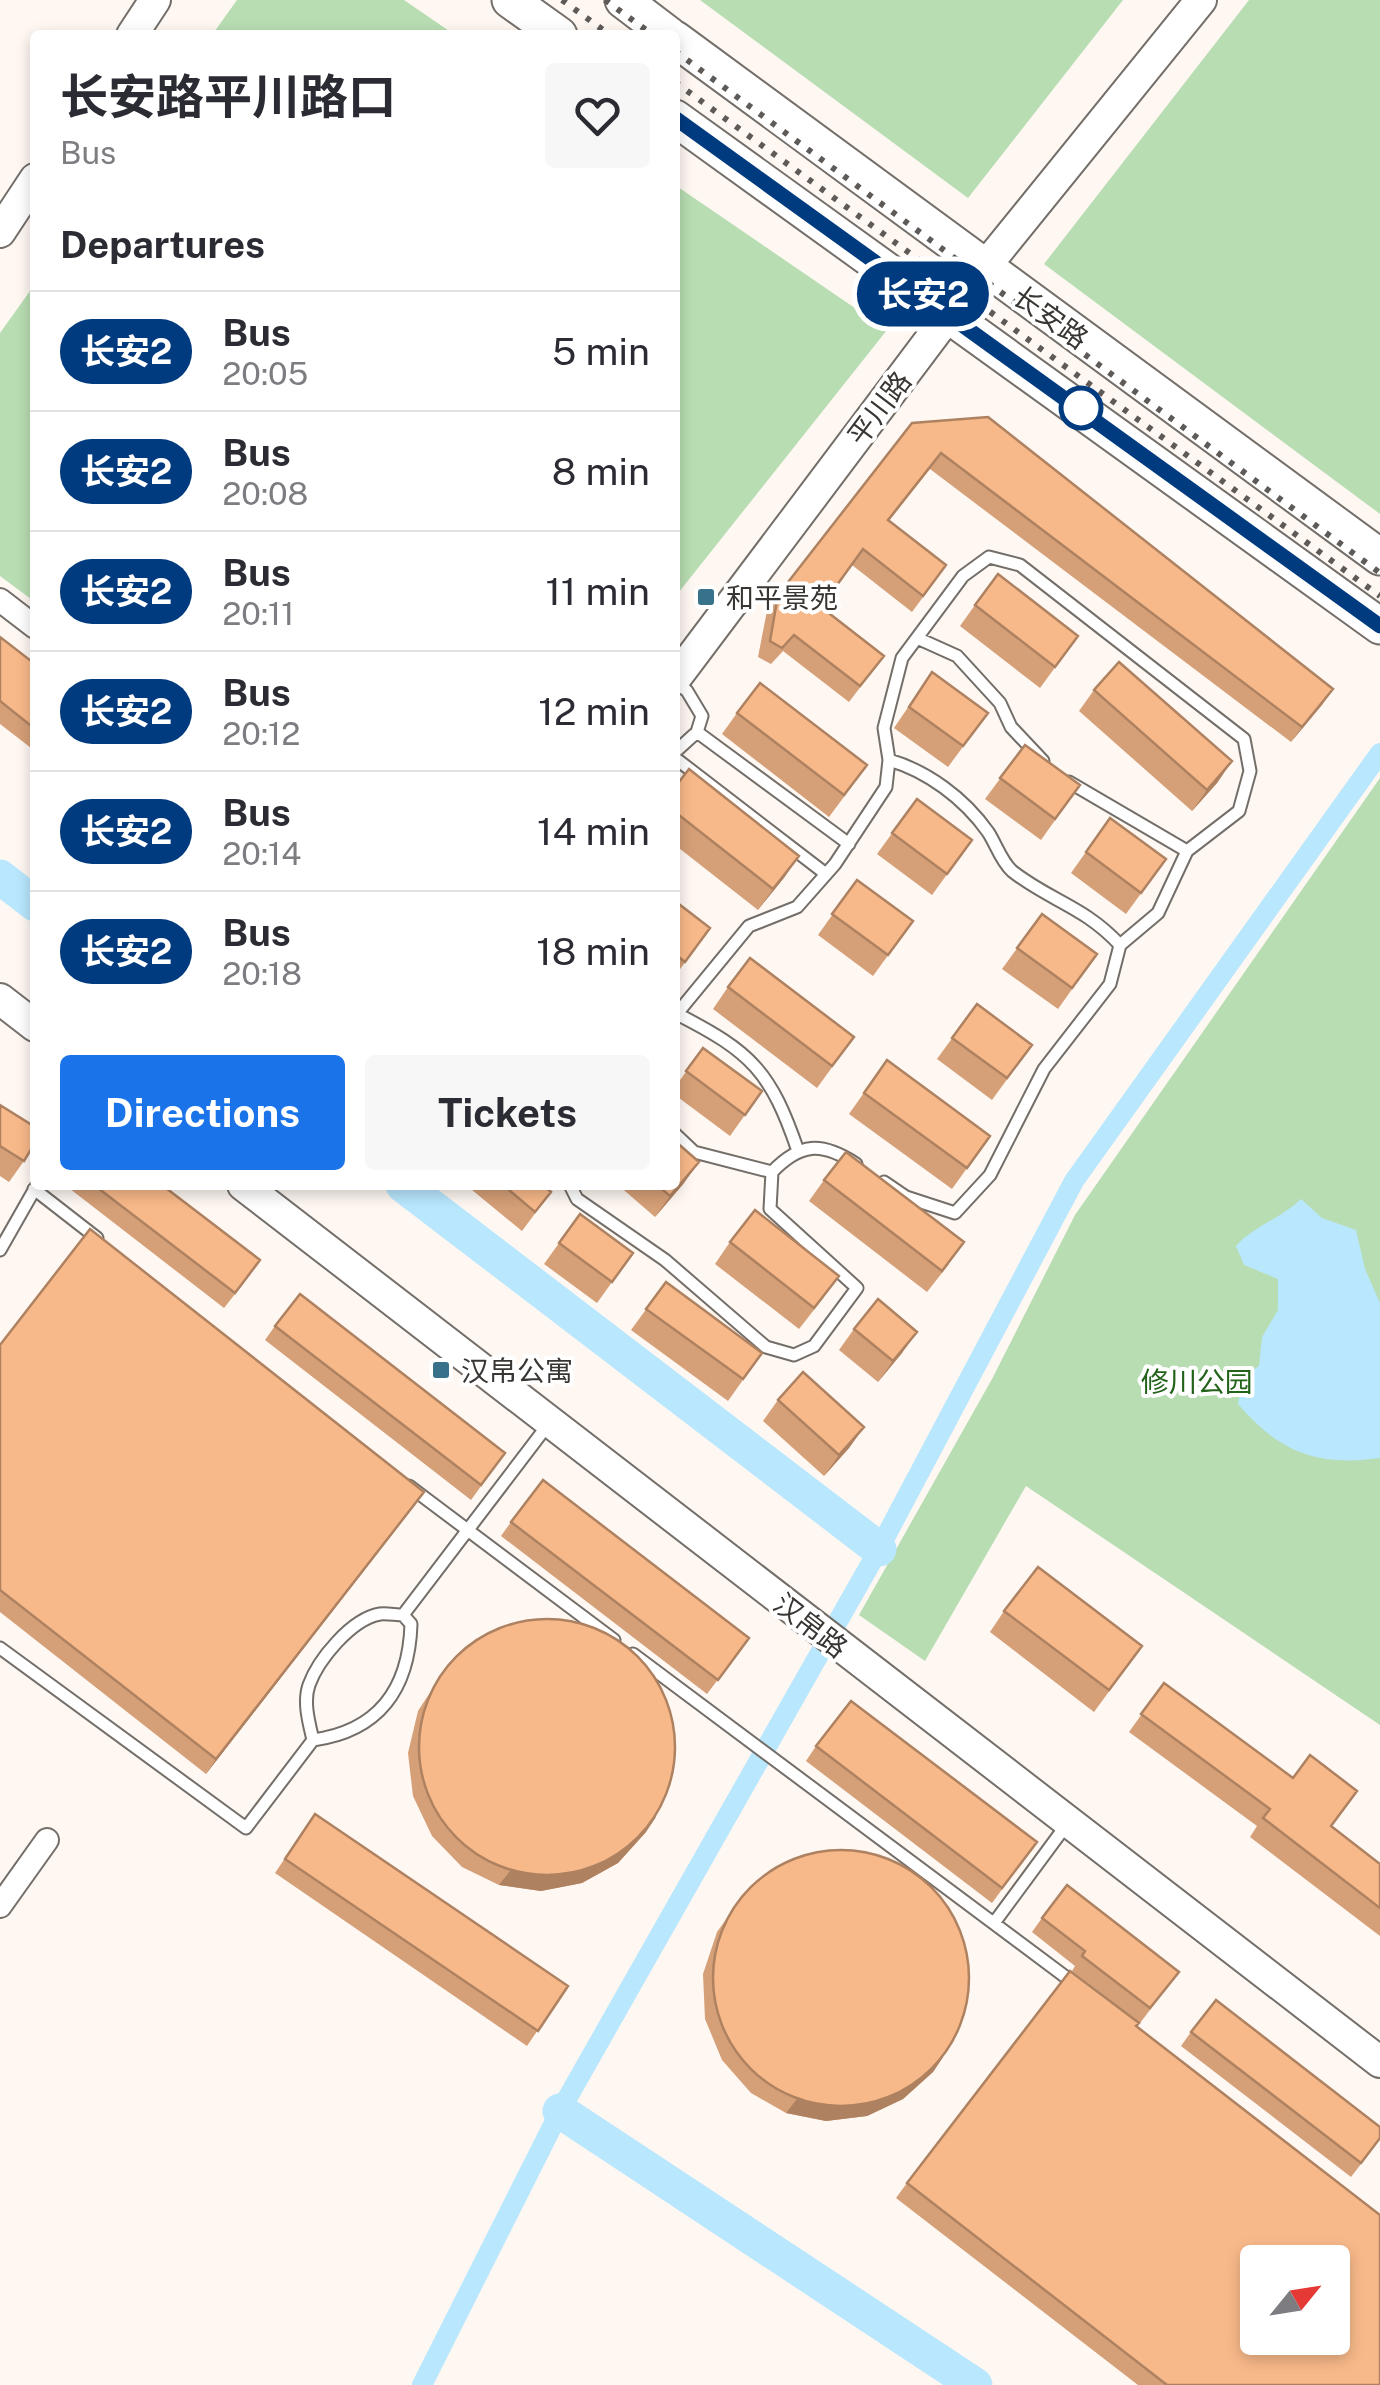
<!DOCTYPE html>
<html lang="en">
<head>
<meta charset="utf-8">
<style>
	:root { --surface:#fff; --page:#f7f7f7; --text:#2b2b33; --muted:#7c7c81; --line:#e1e1e2; --accent:#1a73e8 }
	body { margin:0; font-family:"Public Sans","Noto Sans SC",sans-serif; background:var(--page); color:var(--text); height:100vh; display:flex; flex-direction:column; font-size:38px; white-space:nowrap }
	* { box-sizing:border-box; margin:0 }
	p { font-size:32px; color:var(--muted) }
	.icon { flex:none; width:55px; height:55px; fill:none; stroke:currentColor; stroke-width:2; stroke-linecap:round; stroke-linejoin:round }
	.map { position:relative; flex:1; overflow:hidden }
	.drawer { position:absolute; left:30px; top:30px; width:650px; height:1160px; display:flex; flex-direction:column; background:var(--surface); border-radius:10px; box-shadow:0 5px 15px #0003 }
	.drawer>* { flex:none }
	.badge { padding:0 20px; border-radius:32px; font-size:35px; line-height:65px }
	.needle { width:65px; rotate:60deg }
	.controls { position:absolute; left:1240px; top:2245px; display:grid; gap:20px }
	.controls a { display:grid; place-items:center; width:110px; height:110px; border-radius:10px; background:var(--surface); box-shadow:0 5px 15px #0003; font-size:50px }
	.map>.badge { position:absolute; translate:-50% -50%; box-shadow:0 0 0 5px #fff }
	h2 { padding:0 30px; font-size:38px; line-height:90px }
	.round { display:grid; place-items:center; flex:none; width:105px; height:105px; border-radius:10px; background:var(--page) }
	.overview { display:flex; align-items:center; justify-content:space-between; height:170px; padding:0 30px }
	h1 { font-size:48px; font-weight:700; line-height:75px }
	.cta { display:flex; gap:20px; margin-top:auto; padding:20px 30px }
	.cta a { flex:1; height:115px; border-radius:10px; background:var(--accent); color:#fff; font-size:40px; font-weight:700; line-height:115px; text-align:center }
	.cta a+a { background:var(--page); color:var(--text) }
	ul { padding:0; list-style:none }
	li { display:flex; align-items:center; gap:30px; height:120px; padding:0 30px; border-top:2px solid var(--line) }
	li div { flex:1 }
	li b { display:block; font-size:38px }
	li em { font-style:normal }
	li .badge { min-width:110px; font-weight:700; text-align:center }
	.map>svg:first-child { display:block }
	.green { fill:#b8ddb2 }
	.water { fill:#b9e7fe }
	.lines { fill:none; stroke-linecap:round; stroke-linejoin:round }
	.canal { stroke:#b9e7fe; stroke-width:20 }
	.river { stroke:#b9e7fe; stroke-width:35 }
	.lane-casing { stroke:#746e69; stroke-width:15 }
	.street-casing { stroke:#746e69; stroke-width:26 }
	.secondary-casing { stroke:#746e69; stroke-width:34 }
	.primary-casing { stroke:#746e69; stroke-width:39 }
	.lane { stroke:#fff; stroke-width:11 }
	.street { stroke:#fff; stroke-width:22 }
	.secondary { stroke:#fff; stroke-width:30 }
	.primary { stroke:#fff; stroke-width:35 }
	.rail { stroke:#5e5a58; stroke-width:6; stroke-dasharray:5 10; stroke-linecap:butt }
	.wall { fill:#d59f77 }
	.shaded-wall { fill:#ae8261 }
	.building { fill:#f8b98a; stroke:#ae8261; stroke-width:2.5; fill-rule:evenodd }
	.line-casing { stroke:#fff; stroke-width:22 }
	.line { stroke:#003b80; stroke-width:15 }
	.stop-dot { fill:#fff; stroke:#003b80; stroke-width:5 }
	.poi-dot { fill:#37728a; stroke:#fff; stroke-width:4 }
	.labels { text-anchor:middle; dominant-baseline:central; stroke-width:8; stroke-linejoin:round; paint-order:stroke }
	.street-label { font-size:28px; fill:#383533; stroke:#fff }
	.poi-label { font-size:28px; fill:#383533; stroke:#fff; text-anchor:start }
	.park-label { font-size:28px; fill:#226319; stroke:#fff }
</style>
</head>
<body>
<div class="map">
<svg width="1380" height="2385" viewBox="0 0 1380 2385">
	<rect width="100%" height="100%" fill="#fef7f2"/>
	<path class="green" d="M237 0H404L455 35H212Z
		M700 0H1123L968 198Z
		M1249 0H1380V514L1044 264Z
		M675 185 887 330 675 597Z
		M35 284V602L0 576V333Z
		M1380 778V1725L1026 1486 925 1661 859 1615 992 1379 1075 1215Z"/>
	<path class="water" d="M1301 1199 1322 1218 1356 1230 1365 1269 1380 1303V1458C1317 1467 1279 1452 1238 1404L1243 1377 1259 1366 1262 1337 1278 1310V1279L1244 1265 1236 1246C1255 1225 1279 1220 1301 1199Z"/>
	<g class="lines">
		<path class="canal" d="M422 2385 560 2111 879 1549 1074 1181 1380 753"/>
		<path class="river" d="M0 877 35 904
			M403 1185 879 1549
			M560 2111 975 2385"/>
		<g class="lane-casing">
			<path id="lane" d="M917 638 957 656 1000 703 1011 727 1043 761
				M675 681 687 691 702 716 697 732 675 752
				M697 732 849 844
				M675 758 826 874
				M889 760C927 771 964 798 988 832 996 844 1001 861 1012 871 1050 901 1084 906 1120 945
				M1069 782 1187 851
				M677 1014C752 1052 771 1072 798 1151
				M675 1016 749 926 797 907 835 864 886 787 889 760 884 728 902 658 963 576 989 557 1020 565 1244 739 1250 771 1239 811 1187 851 1158 913 1120 945 1110 984 1044 1069 990 1175 955 1213 906 1197 884 1182
				M675 1134 694 1152 772 1172
				M570 1185 577 1199 665 1260 766 1347 794 1355 814 1346 857 1288 770 1209 772 1172C800 1143 821 1141 856 1164
				M34 1189 97 1238
				M0 1250 37 1185
				M409 1486 614 1640
				M403 1615 411 1624C409 1689 379 1731 313 1740 309 1723 303 1702 309 1685 318 1660 351 1619 380 1614 386 1613 396 1615 403 1615L550 1422
				M0 1648 246 1828 313 1740
				M633 1654 1075 1984
				M994 1923 1067 1824"/>
		</g>
		<g class="street-casing">
			<path id="street" d="M0 600 35 627
				M0 1906 47 1840"/>
		</g>
		<g class="secondary-casing">
			<path id="secondary" d="M132 35 155 0
				M0 232 35 179
				M675 679 984 268 1201 0
				M0 999 35 1026
				M243 1185 1380 2062"/>
		</g>
		<g class="primary-casing">
			<path id="primary" d="M510 0 559 35
				M623 0 669 35
				M675 39 1380 557
				M675 118 1380 626"/>
		</g>
		<use href="#lane" class="lane"/>
		<use href="#street" class="street"/>
		<use href="#secondary" class="secondary"/>
		<use href="#primary" class="primary"/>
		<path class="rail" d="M562 0 610 35
			M605 0 653 35
			M675 51 1380 573
			M675 82 1380 596"/>
	</g>
	<path class="wall" d="M912 423 1333 689 1291 742 930 469 889 521 935 581 912 612 852 565 822 608 884 656 849 702 783 651 771 664 758 657 767 611Z
		M975 605 1078 636 1040 688 960 626Z
		M0 637 35 664V751L0 724Z
		M932 672 988 713 948 767 894 728Z
		M1094 690 1232 761 1217 783 1192 811 1079 711Z
		M737 713 852 786 829 817 722 734Z
		M1025 745 1080 785 1041 840 985 799Z
		M675 787 799 856 758 910 675 845Z
		M917 799 972 840 932 895 877 854Z
		M1110 818 1166 859 1126 914 1071 873Z
		M857 880 913 921 873 976 818 935Z
		M675 901 710 928 675 976Z
		M1042 914 1097 954 1058 1009 1002 969Z
		M728 987 854 1037 817 1088 713 1009Z
		M977 1004 1032 1045 992 1100 937 1059Z
		M703 1048 762 1091 730 1136 675 1095V1087Z
		M887 1060 990 1136 952 1189 849 1114Z
		M0 1105 24 1161 9 1182 0 1176Z
		M824 1180 949 1264 927 1292 809 1201Z
		M684 1183 655 1217 618 1185H675Z
		M65 1185H162L250 1275 224 1308Z
		M466 1185H543L551 1192 522 1231Z
		M580 1214 633 1253 597 1303 544 1264Z
		M730 1242 824 1297 799 1329 715 1264Z
		M666 1282 762 1353 728 1401 631 1330Z
		M275 1326 505 1453 471 1500 265 1340Z
		M854 1329 902 1353 878 1382 839 1350Z
		M0 1345 414 1506 206 1774 0 1612Z
		M778 1400 864 1427 849 1448 824 1476 763 1421Z
		M511 1522 749 1638 707 1694 501 1536Z
		M1004 1611 1127 1667 1094 1712 990 1632Z
		M442 1674 646 1832 618 1863 582 1883 541 1891 499 1885 462 1867 432 1836 413 1796 408 1753 418 1711Z
		M1164 1683 1331 1826 1380 1864V1936L1250 1837 1257 1826 1129 1732Z
		M816 1746 1026 1857 992 1903 806 1761Z
		M315 1814 568 1986 527 2046 275 1873Z
		M727 1918 943 2057 933 2072 903 2099 867 2116 826 2121 786 2113 751 2093 722 2060 705 2019 703 1974 717 1932Z
		M1042 1918 1179 1972 1140 2023 1072 1971 1075 1966 1032 1932Z
		M1136 2026 1380 2385H1138L896 2198 907 2183Z
		M1191 2032 1380 2139 1351 2177 1181 2046Z"/>
	<path class="shaded-wall" d="M1333 689 1322 705 1291 742 1302 727Z
		M1232 761 1217 783 1192 811 1207 790Z
		M799 856 784 878 758 910 773 889Z
		M699 1162 684 1183 655 1217 670 1196Z
		M917 1332 902 1353 878 1382 893 1361Z
		M864 1427 849 1448 824 1476 839 1455Z
		M424 1492 414 1506 206 1774 216 1759Z
		M656 1817 646 1832 618 1863 582 1883 541 1891 499 1885 510 1871Z
		M943 2057 933 2072 903 2099 867 2116 826 2121 786 2113 797 2099Z"/>
	<path class="building" d="M988 417 1333 689 1302 727 941 453 888 520 946 565 923 596 863 549 821 607 884 656 860 686 794 635 782 648 770 641 778 595 912 423Z
		M998 574 1078 636 1055 667 975 605Z
		M0 637 35 664V729L0 701Z
		M1119 662 1232 761 1207 790 1094 690Z
		M932 672 988 713 963 746 909 707Z
		M760 683 867 765 844 795 737 713Z
		M1025 745 1080 785 1055 819 1000 778Z
		M689 769 799 856 773 889 675 812V787Z
		M917 799 972 840 947 874 892 833Z
		M1110 818 1166 859 1141 893 1086 852Z
		M857 880 913 921 888 955 832 914Z
		M675 901 710 928 685 962 675 954Z
		M1042 914 1097 954 1072 988 1017 948Z
		M750 958 854 1037 832 1066 728 987Z
		M977 1004 1032 1045 1007 1078 952 1038Z
		M703 1048 762 1091 745 1115 686 1071Z
		M887 1060 990 1136 967 1168 864 1093Z
		M0 1105 35 1127V1143L24 1161 0 1146Z
		M675 1141 699 1162 670 1196 657 1185H675Z
		M846 1152 964 1242 942 1271 824 1180Z
		M94 1185H162L260 1260 235 1293Z
		M503 1185H543L551 1192 535 1212Z
		M755 1210 839 1276 814 1308 730 1242Z
		M580 1214 633 1253 612 1282 559 1243Z
		M90 1229 424 1492 216 1759 0 1590V1345Z
		M666 1282 762 1353 743 1379 646 1309Z
		M300 1294 505 1453 481 1485 275 1326Z
		M878 1299 917 1332 893 1361 854 1329Z
		M803 1372 864 1427 839 1455 778 1400Z
		M543 1480 749 1638 718 1680 511 1522Z
		M1038 1567 1142 1646 1109 1690 1004 1611Z
		M419 1747a128 128 0 1 1 256 0a128 128 0 1 1-256 0Z
		M1164 1683 1293 1778 1310 1755 1357 1791 1331 1826 1380 1864V1908L1263 1818 1270 1809 1141 1714Z
		M851 1701 1037 1842 1002 1888 816 1746Z
		M315 1814 568 1986 538 2031 285 1859Z
		M713 1978a128 128 0 1 1 256 0a128 128 0 1 1-256 0Z
		M1067 1885 1179 1972 1150 2008 1082 1956 1085 1951 1042 1918Z
		M1070 1971 1139 2023 1136 2026 1380 2215V2385H1167L907 2183ZM1258 2262H1332V2338H1258Z
		M1216 2000 1380 2127V2138L1361 2163 1191 2032Z"/>
	<g class="lines">
		<g class="line-casing">
			<path id="line" d="M675 118 1380 626"/>
		</g>
		<use href="#line" class="line"/>
	</g>
	<circle class="stop-dot" cx="1081" cy="408" r="20"/>
	<g class="poi-dot">
		<rect x="696" y="587" width="20" height="20" rx="5"/>
		<rect x="431" y="1360" width="20" height="20" rx="5"/>
	</g>
	<g class="labels">
		<g class="street-label">
			<text transform="translate(1051 317) rotate(36)">长安路</text>
			<text transform="translate(879 408) rotate(-53)">平川路</text>
			<text transform="translate(811 1625) rotate(38)">汉帛路</text>
		</g>
		<g class="poi-label">
			<text x="726" y="597">和平景苑</text>
			<text x="461" y="1370">汉帛公寓</text>
		</g>
		<g class="park-label">
			<text x="1197" y="1381">修川公园</text>
		</g>
	</g>
</svg>
<div class="controls">
<a><svg class="needle" viewBox="-14 -14 28 28"><path d="M0-13l5 13h-10z" fill="#e53935"/><path d="M0 13l5-13h-10z" fill="#7c7c81"/></svg></a>
</div>
<b class="badge" style="left:923px;top:294px;background:#003b80;color:#fff">长安2</b>
<section class="drawer">
<div class="overview"><div><h1>长安路平川路口</h1><p>Bus</p></div><a class="round"><svg class="icon" aria-label="heart" viewBox="0 0 24 24"><path d="M12 20l-8-8c-3-5 5-10 8-4 3-6 11-1 8 4z"/></svg></a></div>
<h2>Departures</h2>
<ul>
<li><span class="badge" style="background:#003b80;color:#fff">长安2</span><div><b>Bus</b><p>20:05</p></div><em>5 min</em></li>
<li><span class="badge" style="background:#003b80;color:#fff">长安2</span><div><b>Bus</b><p>20:08</p></div><em>8 min</em></li>
<li><span class="badge" style="background:#003b80;color:#fff">长安2</span><div><b>Bus</b><p>20:11</p></div><em>11 min</em></li>
<li><span class="badge" style="background:#003b80;color:#fff">长安2</span><div><b>Bus</b><p>20:12</p></div><em>12 min</em></li>
<li><span class="badge" style="background:#003b80;color:#fff">长安2</span><div><b>Bus</b><p>20:14</p></div><em>14 min</em></li>
<li><span class="badge" style="background:#003b80;color:#fff">长安2</span><div><b>Bus</b><p>20:18</p></div><em>18 min</em></li>
</ul>
<div class="cta"><a>Directions</a><a>Tickets</a></div>
</section>
</div>
</body>
</html>
